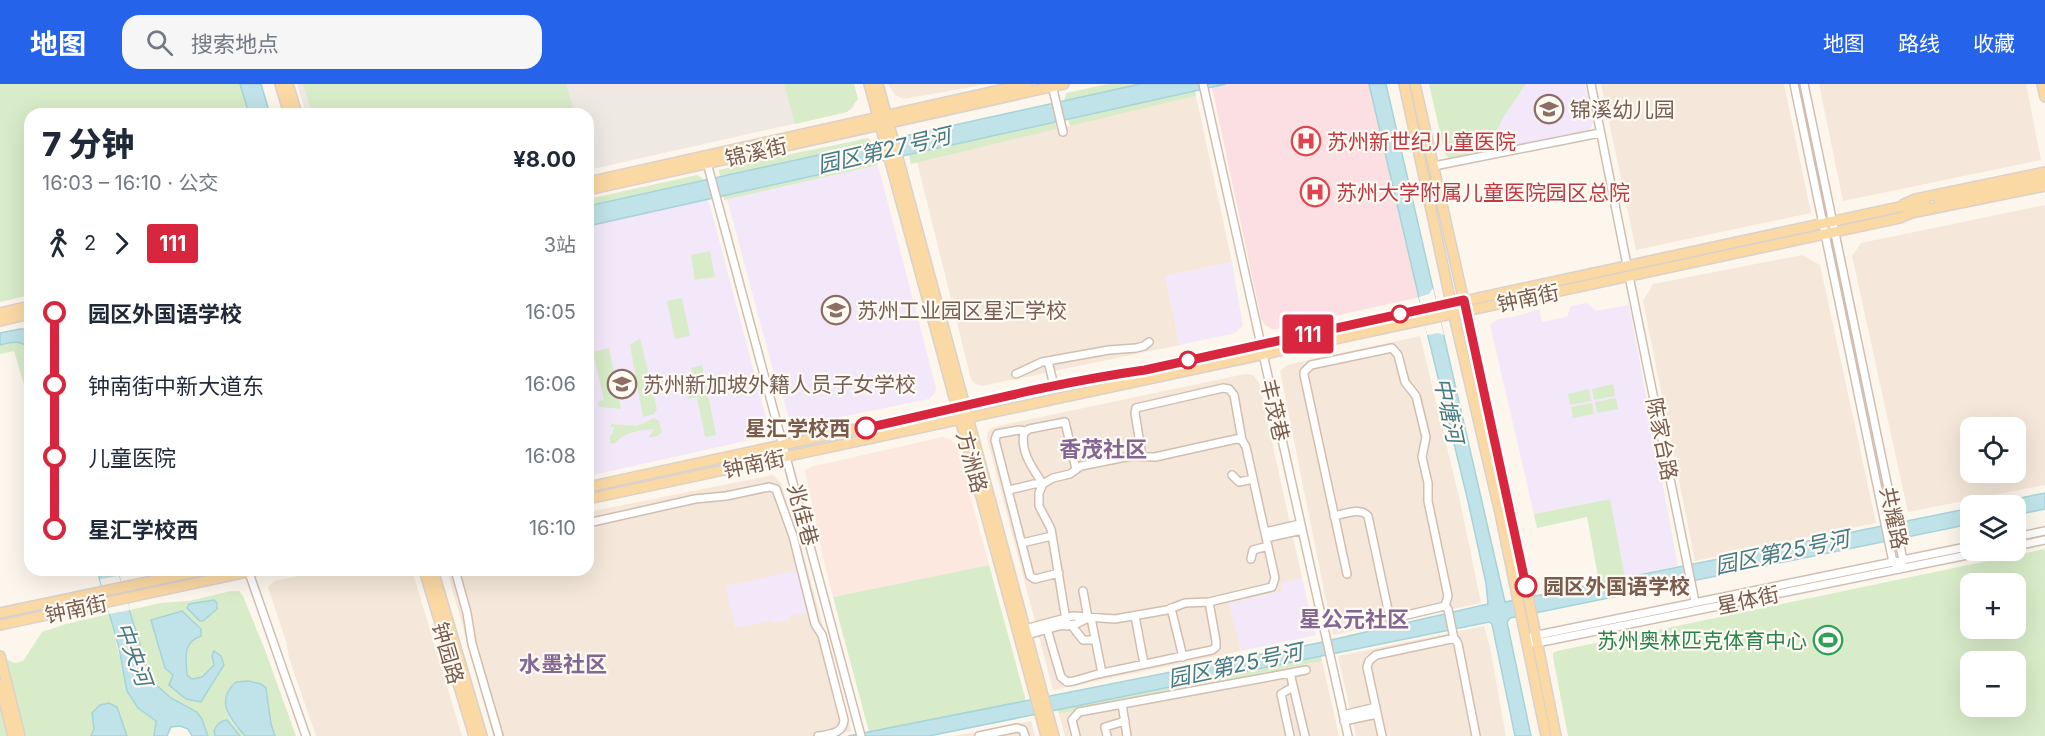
<!DOCTYPE html>
<html lang="zh">
<head>
<meta charset="utf-8">
<style>
	:root { --surface:#fff; --page:#f6f6f7; --text:#1f2937; --muted:#747a83; --accent:#2563eb }
	body { margin:0; font-family:Inter,"Noto Sans SC",sans-serif; background:var(--page); color:var(--text); height:100vh; display:flex; flex-direction:column; font-size:22px; white-space:nowrap }
	* { box-sizing:border-box; margin:0 }
	p { font-size:20px; color:var(--muted) }
	.icon { flex:none; width:33px; height:33px; fill:none; stroke:currentColor; stroke-width:2; stroke-linecap:round; stroke-linejoin:round }
	.map { position:relative; flex:1; overflow:hidden }
	.details { position:absolute; left:24px; top:24px; width:570px; height:468px; display:flex; flex-direction:column; background:var(--surface); border-radius:18px; box-shadow:0 6px 24px #0002 }
	.details>* { flex:none }
	.badge { padding:0 12px; border-radius:4px; font-size:21px; line-height:39px }
	.controls { position:absolute; left:1960px; top:333px; display:grid; gap:12px }
	.controls a { display:grid; place-items:center; width:66px; height:66px; border-radius:12px; background:var(--surface); box-shadow:0 6px 24px #0002; font-size:30px }
	.map>.badge { position:absolute; translate:-50% -50%; box-shadow:0 0 0 3px #fff }
	.legs { display:flex; align-items:center; gap:9px; height:66px; padding:0 18px; font-size:20px }
	.legs p { margin-inline-start:auto }
	.headline { display:flex; align-items:center; justify-content:space-between; height:102px; padding:0 18px }
	h1 { font-size:33px; font-weight:800; line-height:45px }
	ul { padding:0 18px; list-style:none }
	li { display:flex; align-items:center; gap:21px; height:72px; font-size:22px }
	li i { display:grid; place-items:center; width:9px; height:100%; margin:0 8px; background:currentColor }
	li i::after { content:''; width:15px; height:15px; margin:-8px; border:4px solid; border-radius:50%; background:var(--surface) }
	li p { margin-inline-start:auto }
	li:first-child i { background:linear-gradient(#0000 50%,currentColor 0) }
	li:last-child i { background:linear-gradient(currentColor 50%,#0000 0) }
	header { display:flex; align-items:center; gap:36px; box-sizing:border-box; height:84px; padding:0 30px; background:var(--accent); color:#fff }
	header strong { font-size:28px }
	nav { display:flex; gap:33px; margin-inline-start:auto; font-size:21px }
	.search { width:420px; height:54px; background:var(--page); display:flex; align-items:center; gap:15px; box-sizing:border-box; padding:0 21px; border-radius:18px; color:var(--muted); font-size:22px }
	.map>svg:first-child { display:block }
	.residential { fill:#f5e8da; fill-rule:evenodd }
	.commercial { fill:#fde8e0 }
	.industrial { fill:#efe9e4 }
	.education { fill:#f3e8fa }
	.medical { fill:#fbdfe3 }
	.green { fill:#d8ecc9; fill-rule:evenodd }
	.water { fill:#bfe3e8; stroke:#a5d3da; stroke-width:1.5 }
	.pier { fill:#fdf6ec }
	.lines { fill:none; stroke-linecap:round; stroke-linejoin:round }
	.minor-casing { stroke:#d1beb0; stroke-width:10 }
	.major-casing { stroke:#dad1cd; stroke-width:12 }
	.minor { stroke:#fff; stroke-width:7 }
	.major { stroke:#fbd9a5; stroke-width:9 }
	.line-1-casing { stroke:#fff; stroke-width:14 }
	.line-1 { stroke:#d7263d; stroke-width:9 }
	.stop-1-dot { fill:#fff; stroke:#d7263d; stroke-width:3 }
	.labels { text-anchor:middle; dominant-baseline:central; stroke-width:4.5; stroke-linejoin:round; paint-order:stroke }
	.education-label { font-size:21px; fill:#785e54; stroke:#fffaf3; text-anchor:start }
	.health-label { font-size:21px; fill:#be3a42; stroke:#fffaf3; text-anchor:start }
	.street-label { font-size:21px; fill:#7a5c4d; stroke:#fffaf3 }
	.stop-label { font-size:21px; font-weight:bold; fill:#7a5c4d; stroke:#fffaf3; text-anchor:end }
	.leisure-label { font-size:21px; fill:#27864d; stroke:#fffaf3; text-anchor:end }
	.water-label { font-size:22px; font-style:italic; fill:#437c86; stroke:#fffaf3 }
	.neighbourhood-label { font-size:22px; font-weight:bold; fill:#846695; stroke:#fffaf3 }
</style>
</head>
<body>
<header>
<strong>地图</strong>
<div class="search"><svg class="icon" aria-label="search" viewBox="0 0 24 24"><circle cx="10" cy="10" r="6"/><path d="M15 15l6 6"/></svg>搜索地点</div>
<nav><a>地图</a><a>路线</a><a>收藏</a></nav>
</header>
<div class="map">
<svg width="2045" height="652" viewBox="0 0 2045 652">
	<rect width="100%" height="100%" fill="#fdf6ec"/>
	<path class="residential" d="M888 0H988L904 15 895 11Z
		M1601 0H1784L1811 129 1636 166Z
		M1819 0H2026L2041 76 1843 117Z
		M1196 12 1232 178 1165 192 1180 261 982 302 974 299 971 295 917 78Z
		M2045 121V401L1908 428 1852 172 1861 159ZM1971 344H2016V388H1971Z
		M1802 171 1820 181 1876 439 1695 477 1643 217 1653 200Z
		M1420 252 1460 417 1481 519 1333 551 1280 287 1287 281Z
		M1245 290 1253 291 1259 299 1302 494 1282 499 1283 507 1229 519 1241 567 1053 606 987 354 988 348 993 343Z
		M773 391 781 399 789 426 797 446 851 647 827 652H493L447 486H588V428Z
		M329 486H412L462 652H316L289 574 286 557 268 503 274 497Z
		M1484 542 1490 564 1506 652H1356L1338 572Z
		M1322 577 1339 652H1065L1059 630Z
		M1031 637 1035 652H954Z"/>
	<path class="commercial" d="M942 353 951 355 957 363 989 481 833 513 821 465 816 437 805 387 811 383Z"/>
	<path class="industrial" d="M297 0H852L856 16 853 24 847 28 588 86V30H306Z"/>
	<path class="education" d="M1526 0H1585L1593 38 1591 44 1586 49 1497 65 1494 52 1503 34Z
		M878 81 936 304 935 309 929 315 796 342 790 338 780 304 774 290 727 115Z
		M708 114 768 341 766 349 759 354 588 392V142Z
		M1232 178 1243 242 1235 249 1180 261 1165 192Z
		M1587 219 1596 227 1629 221 1678 482 1625 493 1609 415 1534 430 1490 241 1496 236 1521 231 1539 225 1542 238 1567 233 1571 222Z
		M800 486 810 528 790 532V536L774 539 772 536 735 544 726 502Z
		M1302 494 1316 551 1241 567 1229 519 1283 507 1281 499Z"/>
	<path class="medical" d="M1226 0H1369L1420 213 1276 245H1271L1265 241 1261 235 1212 3Z"/>
	<path class="green" d="M0 0H240L249 30H30V211L0 218Z
		M303 0H566L575 30H470L469 26 452 30H312Z
		M784 0H854L858 15 847 28 795 40Z
		M1108 0H1139L1064 17 1066 9Z
		M1429 0H1526L1503 34 1494 54 1489 57 1487 67 1448 74 1445 70Z
		M1195 7 1196 12 1070 42 1068 35Z
		M1055 38 1057 45 911 80 909 71Z
		M868 54 873 59 720 93 719 86C768 74 818 65 868 54Z
		M877 78 878 81 724 116 723 111Z
		M697 91 705 96 588 122V115Z
		M710 167 715 193 695 196 691 171Z
		M682 214 690 252 675 255 667 217Z
		M640 254 657 325 654 330 643 333 630 261Z
		M14 258 23 259 30 266V321L14 267 0 270V261Z
		M609 264 621 325 599 323 598 318 604 316 593 268Z
		M702 281 716 351 705 353 697 313 688 315 683 294 693 292 691 284Z
		M1613 300 1615 312 1594 316 1592 305Z
		M1589 305 1591 317 1570 321 1568 310Z
		M1616 314 1618 325 1597 329 1595 318Z
		M1592 319 1594 330 1573 334 1571 323Z
		M654 334 659 337 662 348 657 352 648 354 654 345C636 347 627 347 614 360L610 359V351H612L614 343H610L612 340 637 342Z
		M1610 415 1625 493 1599 498 1587 433 1537 444 1534 430Z
		M2045 465V652H1568L1553 573V569L1557 567ZM1971 500H2016V544H1971ZM1971 578H2016V622H1971Z
		M989 481 1026 617 869 648 833 513Z
		M231 507H239L243 512 265 566 296 652H275L270 635 267 608C261 605 253 598 246 597 228 596 222 620 229 633 233 640 240 646 245 652H208L201 633 196 627 169 612 151 595 130 526 160 519 189 517Z
		M109 530 129 611 144 629 156 637 154 652H0V573L15 579 23 577 42 548 66 540Z
		M1321 572 1322 577 1059 630 1058 626Z"/>
	<path class="water" d="M240 0H261L270 30H249Z
		M1140 0H1226L588 142V122Z
		M1369 0H1386L1505 518 1971 424V440L1510 534 1507 538 1531 652H1515L1492 540 1489 538 929 652H848L1318 559 1488 520 1486 499 1467 413 1427 248Z
		M20 245H30V266C22 255 12 258 0 261V249Z
		M2045 409V425L2016 431V422L1985 421Z
		M97 486H117L151 596 171 614 197 628 202 635 208 652H192L188 645 180 642 171 643 167 652H154L156 637 138 624 127 607 119 564Z
		M214 516 217 519V525L203 537H200L187 524 189 520Z
		M182 527 201 545V552C182 559 186 573 187 591L192 595 202 593 214 581 212 572 214 567 221 572 224 581 201 618 186 615 169 601 173 591 165 584 151 536Z
		M249 597 261 600 266 604 271 640 275 652H245C231 636 214 617 236 598Z
		M109 619 117 623 127 652H91L94 645 92 629 100 621Z
		M227 636 240 652H215L214 647C217 640 220 637 227 636Z"/>
	<path class="pier" d="M1433 204 1444 251 1438 249 1427 251 1419 213 1429 210Z
		M119 492 130 526 109 530 100 495Z"/>
	<g class="lines">
		<g class="minor-casing">
			<path id="minor" d="M1203 0 1348 652
				M1591 0 1627 181
				M1794 0 1893 478 1900 485
				M1804 0 1903 476 1900 485
				M1052 1 1063 48
				M706 75 861 652
				M1434 82 1600 49
				M1629 192 1695 518
				M1048 277 1054 302
				M1016 290 1042 278 1109 266 1136 264 1144 262 1149 258
				M1025 347 1019 346 997 350 995 356 1030 492 1035 495 1059 489
				M1142 372 1135 329 1136 324 1223 304 1229 305 1234 311 1242 356
				M1232 391 1239 398 1253 395
				M1043 400C1033 385 1020 368 1024 349L1029 345 1065 338 1076 385
				M1009 406 1034 400H1038L1041 403
				M1334 432C1345 430 1360 423 1368 432L1390 535 1445 522 1448 512 1428 417V399L1422 373 1426 353 1416 312 1405 298 1398 271 1392 264 1311 281 1304 288V291L1347 490
				M588 439 695 415 726 412 769 403 776 405 793 452 815 540 822 551 844 636C843 650 830 650 818 652
				M1265 448 1300 440
				M2016 453 2045 447
				M1266 454 1302 446
				M1022 459 1052 452
				M2016 462 2045 456
				M1251 475 1253 466 1268 462
				M248 486 306 652
				M455 486 467 529 472 560 499 652
				M1083 507 1088 534
				M1445 522 1448 525 1454 555
				M1171 524 1183 573
				M1135 532 1144 580
				M1091 534 1102 589
				M1072 542 1083 556H1095
				M1025 545 1062 535C1066 534 1070 532 1074 532L1115 535 1167 526 1185 519 1209 518 1272 503 1275 494 1246 363 1242 356 1236 355 1155 373 1131 372 1081 382 1070 390 1053 394 1043 400 1039 409V422L1051 445 1067 542
				M1047 545 1061 593 1067 598 1074 597 1098 590 1212 566 1216 563V557L1209 518
				M1027 551 1059 542 1076 540 1088 534
				M1533 552 1971 462
				M1526 557 1537 559 1992 466
				M1290 589 1306 586
				M1122 620 1127 652
				M1343 631 1376 623
				M1344 637 1377 630
				M979 652 1017 644 1023 646 1025 652
				M1076 652 1072 636 1079 628 1290 589 1305 652
				M1107 652 1105 643 1125 637
				M1290 652 1281 610 1293 603
				M1382 652 1367 583 1369 577 1376 571 1451 555 1456 556 1458 560 1476 652"/>
		</g>
		<g class="major-casing">
			<path id="major" d="M280 0 289 30
				M288 0 297 30
				M869 0 1046 652
				M878 0 1054 652
				M1404 0 1451 219 1500 429 1546 652
				M1415 0 1511 427 1556 652
				M2042 0 2045 13
				M588 98 1027 0
				M588 106 1064 0
				M1939 117 2045 95
				M1904 120 1915 115 2045 88
				M0 229 30 222
				M0 237 30 230
				M588 403 1054 302 1187 277 1899 123 1925 120
				M588 415 1900 134 1911 129 2045 102
				M424 486 474 652
				M433 486 482 652
				M0 529 204 486
				M0 541 257 486
				M0 572 20 652
				M0 601 13 652"/>
		</g>
		<use href="#minor" class="minor"/>
		<use href="#major" class="major"/>
	</g>
	<g class="lines">
		<g class="line-1-casing">
			<path id="line-1" d="M866 344C959 324 1051 299 1145 286L1464 216 1526 502"/>
		</g>
		<use href="#line-1" class="line-1"/>
	</g>
	<defs>
		<g id="school-ring" transform="scale(1.5)"><circle r="9.5" fill="#fffaf3" stroke="#8d6e63" stroke-width="1.5"/><path d="M0-5L7-2L0 1L-7-2ZM-4 1L0 2.5L4 1V4Q0 6-4 4Z" fill="#8d6e63"/></g>
		<g id="hospital-ring" transform="scale(1.5)"><circle r="9.5" fill="#fffaf3" stroke="#e0444e" stroke-width="1.5"/><path d="M-5-5h3v3.5h4V-5h3V5h-3V1.5h-4V5h-3Z" fill="#e0444e"/></g>
		<g id="stadium-ring" transform="scale(1.5)"><circle r="9.5" fill="#fffaf3" stroke="#2e9e5b" stroke-width="1.5"/><path d="M0-5a6.5 5 0 1 0 0 10a6.5 5 0 1 0 0-10ZM-3.5-1.8h7v3.6h-7Z" fill="#2e9e5b"/></g>
	</defs>
	<g fill-rule="evenodd">
		<use href="#school-ring" x="1549" y="25"/>
		<use href="#hospital-ring" x="1306" y="57"/>
		<use href="#hospital-ring" x="1315" y="108"/>
		<use href="#school-ring" x="836" y="226"/>
		<use href="#school-ring" x="622" y="300"/>
		<use href="#stadium-ring" x="1828" y="556"/>
	</g>
	<g class="stop-1-dot">
		<circle cx="1400" cy="230" r="8"/>
		<circle cx="1188" cy="276" r="8"/>
		<circle cx="866" cy="344" r="10"/>
		<circle cx="1526" cy="502" r="10"/>
	</g>
	<g class="labels">
		<g class="education-label">
			<text x="1570" y="25">锦溪幼儿园</text>
			<text x="857" y="226">苏州工业园区星汇学校</text>
			<text x="643" y="300">苏州新加坡外籍人员子女学校</text>
		</g>
		<g class="health-label">
			<text x="1327" y="57">苏州新世纪儿童医院</text>
			<text x="1336" y="108">苏州大学附属儿童医院园区总院</text>
		</g>
		<g class="street-label">
			<text transform="translate(756 68) rotate(-13)">锦溪街</text>
			<text transform="translate(1528 214) rotate(-12)">钟南街</text>
			<text transform="translate(1275 326) rotate(77)">丰茂巷</text>
			<text transform="translate(1662 355) rotate(79)">陈家台路</text>
			<text transform="translate(972 378) rotate(75)">方洲路</text>
			<text transform="translate(754 380) rotate(-12)">钟南街</text>
			<text transform="translate(803 431) rotate(75)">兆佳巷</text>
			<text transform="translate(1894 434) rotate(78)">共耀路</text>
			<text transform="translate(1748 516) rotate(-12)">星体街</text>
			<text transform="translate(76 525) rotate(-12)">钟南街</text>
			<text transform="translate(448 569) rotate(74)">钟园路</text>
		</g>
		<g class="stop-label">
			<text x="850" y="344">星汇学校西</text>
			<text x="1543" y="502" text-anchor="start">园区外国语学校</text>
		</g>
		<g class="leisure-label">
			<text x="1807" y="556">苏州奥林匹克体育中心</text>
		</g>
		<g class="water-label">
			<text transform="translate(884 66) rotate(-13)">园区第27号河</text>
			<text transform="translate(1449 326) rotate(78)">中塘河</text>
			<text transform="translate(1782 468) rotate(-12)">园区第25号河</text>
			<text transform="translate(134 570) rotate(70)">中央河</text>
			<text transform="translate(1235 581) rotate(-12)">园区第25号河</text>
		</g>
		<g class="neighbourhood-label">
			<text x="1103" y="365">香茂社区</text>
			<text x="1354" y="535">星公元社区</text>
			<text x="563" y="580">水墨社区</text>
		</g>
	</g>
</svg>
<div class="controls">
<a><svg class="icon" aria-label="locate" viewBox="0 0 24 24"><circle cx="12" cy="12" r="6"/><path d="M12 2v4M12 18v4M2 12h4M18 12h4"/></svg></a>
<a><svg class="icon" aria-label="layers" viewBox="0 0 24 24"><path d="M12 4l9 5-9 5-9-5zM3 14l9 5 9-5"/></svg></a>
<a>+</a>
<a>−</a>
</div>
<b class="badge" style="left:1308px;top:250px;background:#d7263d;color:#fff">111</b>
<section class="details">
<div class="headline"><div><h1>7 分钟</h1><p>16:03 – 16:10 · 公交</p></div><b>¥8.00</b></div>
<div class="legs"><svg class="icon" aria-label="walk" viewBox="0 0 24 24"><circle cx="13" cy="4" r="2"/><path d="M13 8l-2 6 4 7M11 14l-3 7M7 12l3-4h3l4 4"/></svg>2<svg class="icon" aria-label="forward" viewBox="0 0 24 24"><path d="M9 5l7 7-7 7"/></svg><b class="badge" style="background:#d7263d;color:#fff">111</b><p>3站</p></div>
<ul>
<li><i style="color:#d7263d"></i><b>园区外国语学校</b><p>16:05</p></li>
<li><i style="color:#d7263d"></i><span>钟南街中新大道东</span><p>16:06</p></li>
<li><i style="color:#d7263d"></i><span>儿童医院</span><p>16:08</p></li>
<li><i style="color:#d7263d"></i><b>星汇学校西</b><p>16:10</p></li>
</ul>
</section>
</div>
</body>
</html>
